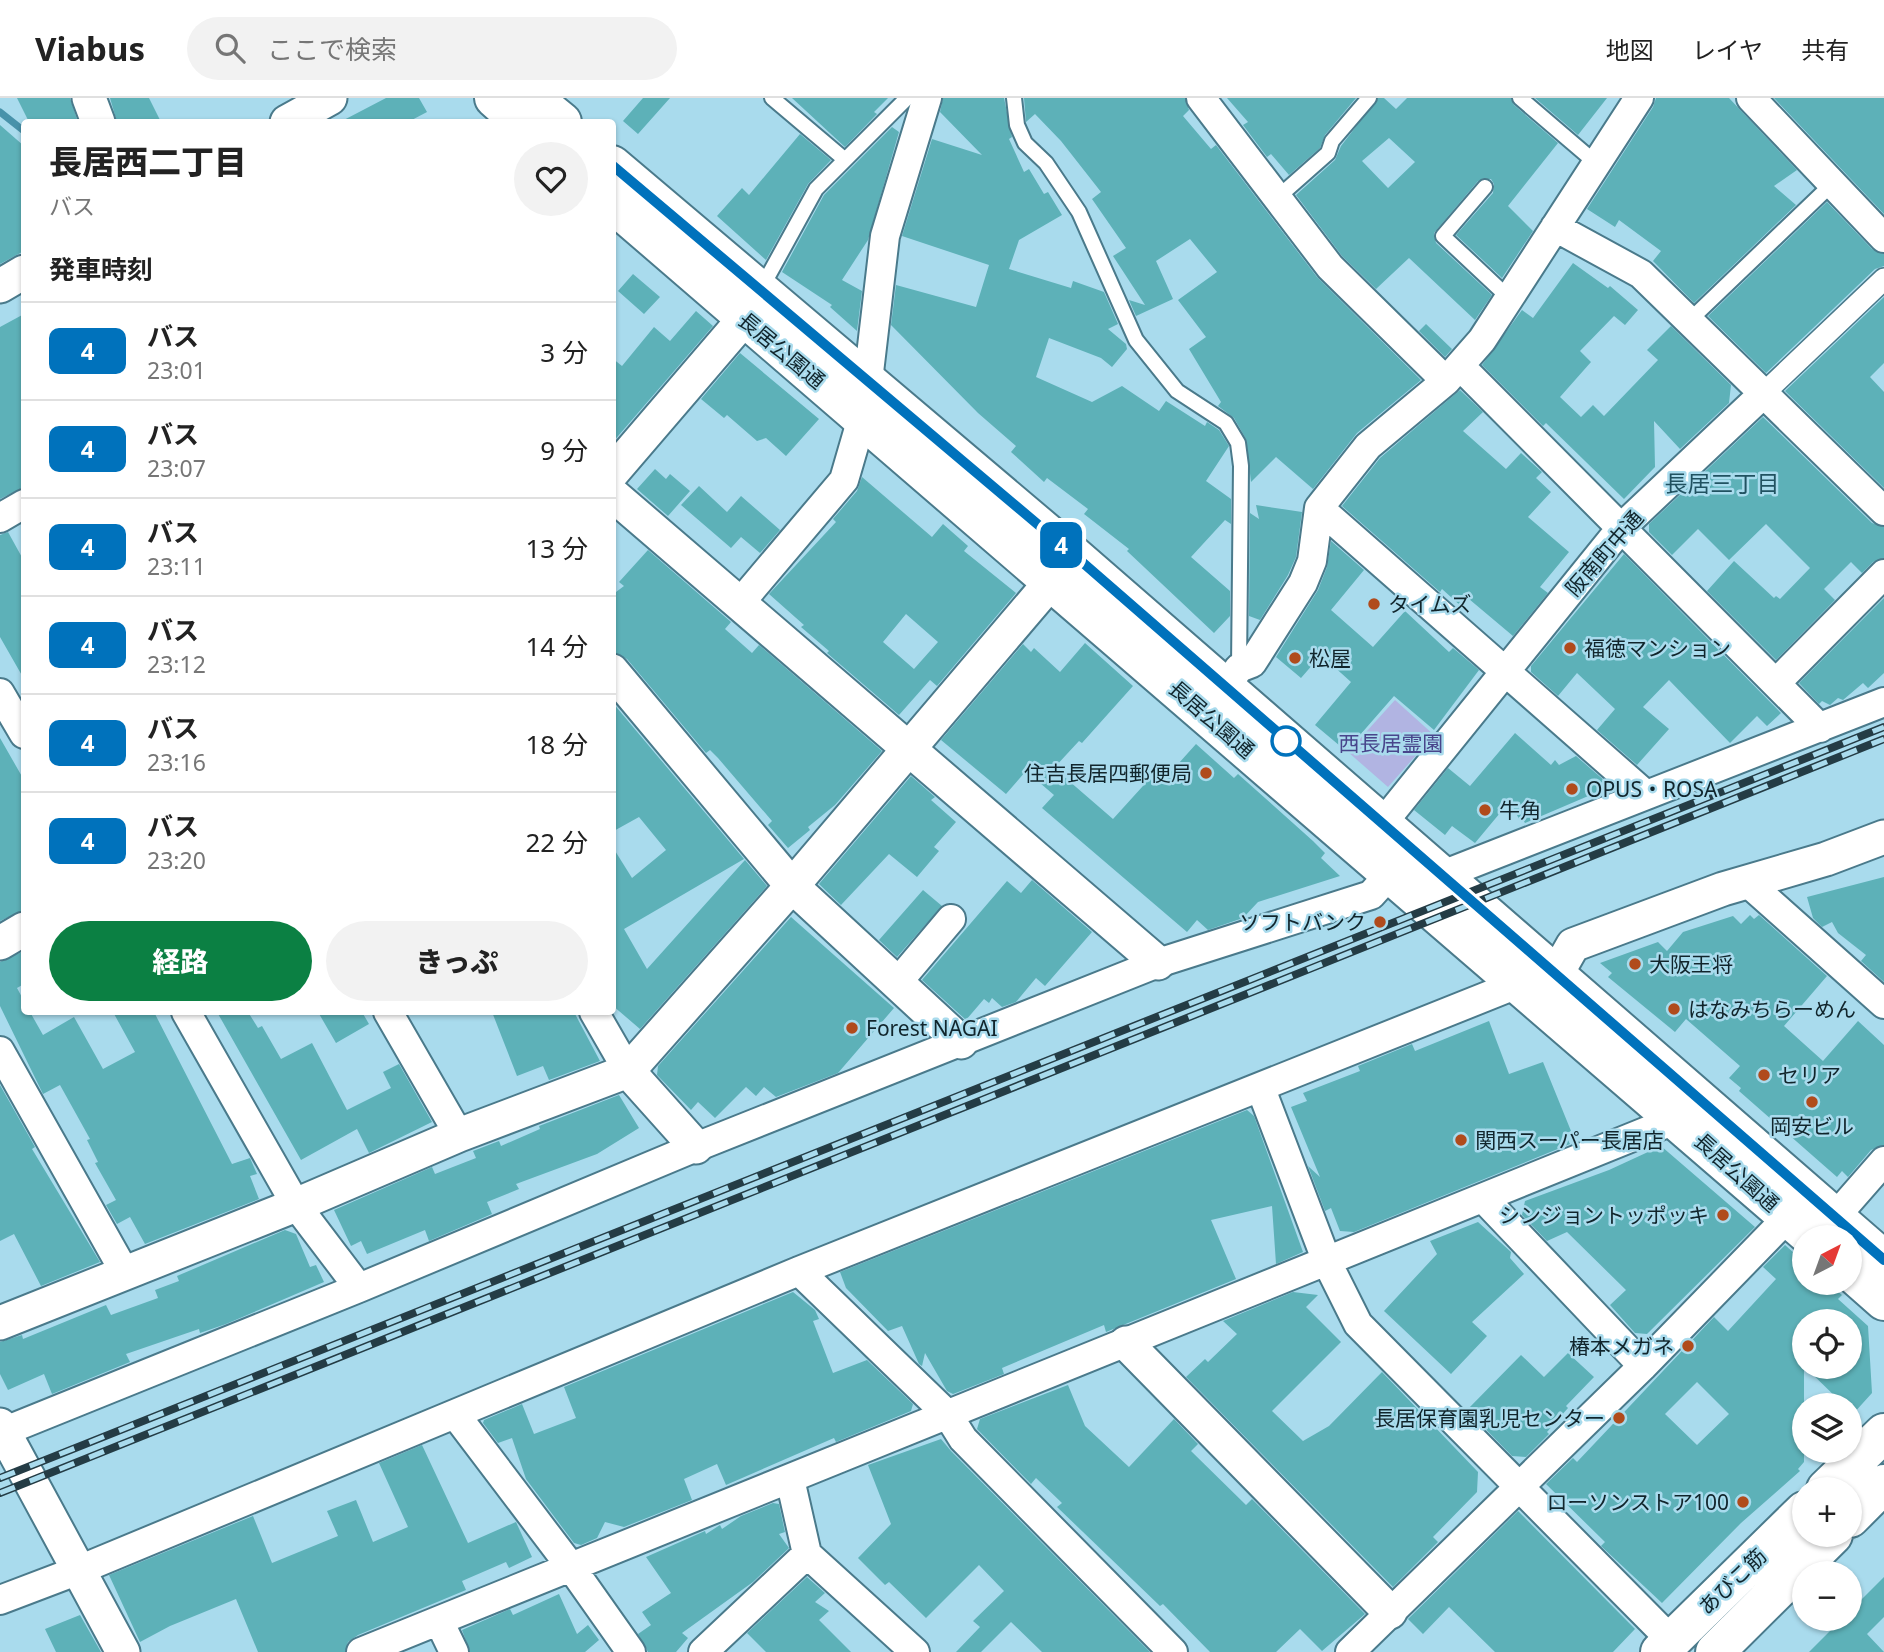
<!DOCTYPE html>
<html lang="ja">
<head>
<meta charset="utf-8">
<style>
	:root { --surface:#fff; --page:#f2f2f2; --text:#222; --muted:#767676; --line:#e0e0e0; --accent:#0b8043 }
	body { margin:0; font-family:"Noto Sans","Noto Sans JP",sans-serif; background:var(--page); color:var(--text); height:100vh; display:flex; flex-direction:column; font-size:26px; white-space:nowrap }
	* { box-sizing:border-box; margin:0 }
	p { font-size:23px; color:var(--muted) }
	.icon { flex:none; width:38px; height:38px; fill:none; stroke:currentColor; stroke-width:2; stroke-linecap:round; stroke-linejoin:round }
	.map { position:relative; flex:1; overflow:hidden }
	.details { position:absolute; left:21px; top:21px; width:595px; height:896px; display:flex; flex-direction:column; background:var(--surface); border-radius:7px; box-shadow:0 2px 5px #0004 }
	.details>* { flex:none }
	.badge { padding:0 14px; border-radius:10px; font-size:24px; line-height:46px }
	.needle { width:46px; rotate:41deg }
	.controls { position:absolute; left:1792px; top:1127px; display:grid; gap:14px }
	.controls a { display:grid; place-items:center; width:70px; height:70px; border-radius:50%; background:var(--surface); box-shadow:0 2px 5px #0004; font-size:35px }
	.map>.badge { position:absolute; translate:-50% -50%; box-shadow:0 0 0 4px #fff }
	h2 { padding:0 28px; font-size:26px; line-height:63px }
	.round { display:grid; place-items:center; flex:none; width:74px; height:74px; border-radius:37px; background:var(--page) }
	.headline { display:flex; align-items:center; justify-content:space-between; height:119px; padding:0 28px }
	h1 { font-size:33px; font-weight:800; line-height:52px }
	.cta { display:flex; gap:14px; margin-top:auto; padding:14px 28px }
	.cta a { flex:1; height:80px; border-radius:42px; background:var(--accent); color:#fff; font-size:28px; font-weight:800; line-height:80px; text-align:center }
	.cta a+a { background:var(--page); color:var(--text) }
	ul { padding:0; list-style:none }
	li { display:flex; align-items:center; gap:21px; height:98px; padding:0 28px; border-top:2px solid var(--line) }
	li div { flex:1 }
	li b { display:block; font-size:26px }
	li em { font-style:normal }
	li .badge { min-width:77px; font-weight:700; text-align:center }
	header { display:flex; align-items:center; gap:42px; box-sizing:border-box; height:98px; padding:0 35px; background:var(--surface); border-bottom:2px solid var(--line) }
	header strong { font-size:33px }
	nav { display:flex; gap:38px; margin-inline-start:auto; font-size:24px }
	.search { width:490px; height:63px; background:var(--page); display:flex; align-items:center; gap:18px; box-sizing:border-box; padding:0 24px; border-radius:38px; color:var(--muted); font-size:26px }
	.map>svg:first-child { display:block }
	.green { fill:#b1b4e2 }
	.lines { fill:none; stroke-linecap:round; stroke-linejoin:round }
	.stream { stroke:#4892aa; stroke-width:7 }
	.building { fill:#5db1b8; fill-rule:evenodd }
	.service-casing { stroke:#4a7a8b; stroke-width:18 }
	.pedestrian-casing { stroke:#4a7a8b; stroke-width:24 }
	.minor-casing { stroke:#4a7a8b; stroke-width:32 }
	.tertiary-casing { stroke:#4a7a8b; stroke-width:37 }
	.primary-casing { stroke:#4a7a8b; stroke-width:42 }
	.trunk-casing { stroke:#4a7a8b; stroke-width:42 }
	.service { stroke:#fff; stroke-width:14 }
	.pedestrian { stroke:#fff; stroke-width:21 }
	.minor { stroke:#fff; stroke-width:28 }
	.tertiary { stroke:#fff; stroke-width:33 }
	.primary { stroke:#fff; stroke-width:38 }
	.trunk { stroke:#fff; stroke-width:38 }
	.rail-casing { stroke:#243c45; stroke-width:8 }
	.rail { stroke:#a9dbed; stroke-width:5; stroke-dasharray:16; stroke-linecap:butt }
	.line-casing { stroke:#fff; stroke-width:16 }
	.line { stroke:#0072bc; stroke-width:10 }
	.poi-dot { fill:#b04b1c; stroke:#a9dbed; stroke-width:2.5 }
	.stop-dot { fill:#fff; stroke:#0072bc; stroke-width:3.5 }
	.labels { text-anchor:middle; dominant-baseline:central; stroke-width:5; stroke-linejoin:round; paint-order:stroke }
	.street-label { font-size:21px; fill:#11252c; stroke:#a9dbed }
	.poi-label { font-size:21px; fill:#11252c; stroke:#a9dbed; text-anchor:start }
	.park-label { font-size:21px; fill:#48458b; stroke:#a9dbed }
	.neighbourhood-label { font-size:23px; fill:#215261; stroke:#a9dbed }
</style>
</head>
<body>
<header>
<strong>Viabus</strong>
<div class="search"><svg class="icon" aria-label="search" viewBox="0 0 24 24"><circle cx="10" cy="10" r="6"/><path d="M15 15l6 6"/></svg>ここで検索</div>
<nav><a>地図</a><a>レイヤ</a><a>共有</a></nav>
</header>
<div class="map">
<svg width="1884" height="1554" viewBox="0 0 1884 1554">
	<rect width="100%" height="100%" fill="#a9dbed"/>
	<path class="green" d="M1395 602 1434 637 1388 689 1348 654Z"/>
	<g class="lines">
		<path class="stream" d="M0 14 24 33"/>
	</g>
	<path class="building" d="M17 0H70L78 24H29Z
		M110 0H149L161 24H117Z
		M386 0H419L427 14 408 24H340Z
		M643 0H670L638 36 623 23Z
		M792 0H888L874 14 877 16 845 49Z
		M943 0H1004L1012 39 1009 41 1024 74 1029 71 1044 96 1048 94 1062 117 1019 142 1009 171 1071 190 1073 183 1104 194 1118 226 1108 231 1126 246 1127 251 1112 269 1101 260 1049 240 1036 279 1092 304 1122 288 1159 313 1166 303 1205 328 1207 324 1219 332 1229 348 1206 383 1231 401V426L1225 422 1191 459 1230 493V518L1214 535 1127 453 1129 451 1084 416 1088 411 1047 380 1044 384 1011 354 1016 348 978 315 891 227 896 187 976 209 989 167 902 138 932 41 982 57 940 14Z
		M1024 0H1185L1189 12 1183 18 1211 51 1216 47 1317 179 1421 282 1357 335 1313 391 1276 359 1251 384 1246 341 1234 320 1218 308 1221 304 1189 251 1206 239 1178 202 1217 174 1190 141 1156 163 1173 201 1136 218 1129 202 1145 207 1113 158 1126 150 1092 101 1101 94 1061 43 1035 16 1026 24Z
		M1227 0H1356L1325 37 1320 50 1289 77 1271 56 1267 59 1243 27 1248 24Z
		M1378 0H1384L1396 11 1407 0H1511L1514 7 1558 45 1508 108 1533 133 1502 180 1456 137 1493 95 1494 86 1491 81 1478 83 1434 135 1436 145 1492 197 1475 222 1409 160 1376 191 1342 158 1296 97 1335 62 1341 48ZM1389 40 1415 64 1388 90 1362 63Z
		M1535 0H1607L1578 37Z
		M1656 0H1729L1797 72 1774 88 1796 107 1694 205 1653 163 1661 153 1619 122 1615 129 1587 111 1653 9Z
		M1774 0H1884V116Z
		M0 27 24 48V153L0 166Z
		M892 29 899 34 868 142 842 182 862 193 857 233 830 209 832 207 782 174 824 97Z
		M800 36 831 62 808 86 766 162 717 118 742 90 749 97Z
		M1827 104 1872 151 1884 156V168L1875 171 1766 275 1708 218Z
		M1573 165 1608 190 1610 188 1638 212 1625 227 1614 218 1580 253 1591 264 1560 299 1581 319 1593 307 1604 318 1658 262 1647 252 1671 228 1731 287 1729 305 1680 351 1654 323 1655 369 1624 401 1546 325 1543 328 1482 267 1522 212 1533 220Z
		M633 176 660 199 644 216 618 193Z
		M1884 199V265L1870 279 1884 294V390L1785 293Z
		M696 213 713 228 612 345V260L622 268 654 229 670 243Z
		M24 216V389L0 401V229Z
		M1426 226 1452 251 1445 259 1419 233Z
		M740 255 819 321 786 358 766 340 757 343 727 317 724 320 701 301Z
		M1460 292 1483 314 1463 333 1506 371 1521 355 1542 374 1536 380 1551 394 1528 419 1569 454 1540 489 1548 495 1513 538 1469 501 1462 509 1442 491 1440 494 1342 408 1380 360Z
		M1763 319 1872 425 1884 429V460L1873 464 1862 475 1851 464 1824 491 1835 502 1776 562 1707 493 1734 463 1774 500 1776 498 1780 501 1810 470 1766 426 1729 462 1698 431 1672 457 1649 434V426Z
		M655 371 666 381 670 376 690 393 668 418 637 391Z
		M862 379 932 439 943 426 968 448 964 453 1016 495 937 588 930 582 899 617 827 555 829 553 801 529 804 527 769 496 836 424 833 421 857 393ZM906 516 938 544 914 571 883 544Z
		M699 388 727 414 741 398 780 432 760 455 741 439 731 450 681 407Z
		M1256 407 1302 414 1296 459 1288 477 1260 522 1249 518 1250 415 1259 421Z
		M8 434 24 463V581L0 539V437Z
		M1331 443 1364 472 1331 512 1373 549 1405 513 1449 554 1453 550 1479 572 1434 632 1394 598 1346 653 1315 627 1351 584 1321 557 1301 580 1276 559 1318 492 1327 469Z
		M648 452 731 524 725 531 752 555 759 547 882 653 835 707 808 729 810 732 788 750 768 727 772 723 718 660 710 652 706 655 627 561 612 554V497L624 488 619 484Z
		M1624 456 1781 615 1767 628 1757 618 1730 645 1669 582 1643 609 1669 631 1637 667 1597 632 1615 611 1577 575 1558 598 1531 574V568Z
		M1884 500V575L1868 590 1863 585 1843 602 1838 600 1830 607 1822 603 1819 606 1799 585Z
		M1085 545 1133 588 1082 645 1079 643 1054 670 1113 721 1162 667 1170 675 1196 646 1234 680 1238 676 1313 743 1325 755 1321 760 1340 778 1258 804 1243 820 1208 832 1197 822 1187 834 1042 710 1054 697 1026 673 1006 696 941 642 1023 546 1031 554 1034 550 1060 574Z
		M612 604 744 761 624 831 647 871 745 762 767 788 640 931 612 907V748L632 780 666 752 639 719 612 734Z
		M1515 635 1551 667 1555 662 1559 667 1576 658 1605 683 1607 690 1525 725 1523 722 1520 723 1510 703 1475 745 1452 728 1445 737 1414 712 1448 670 1470 688Z
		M0 640 24 682V812L0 823Z
		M911 678 935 699 931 702 956 724 934 749 939 753 917 779 889 756 841 807 819 786Z
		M1884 779V884L1861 863 1866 857 1838 835 1832 824 1822 829 1813 820 1807 799Z
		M1032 782 1092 834 1045 888 1036 880 1016 904 1002 909 992 900 989 905 984 901 966 922 922 882 1007 783 1021 795Z
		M923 792 942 808 897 859 879 842Z
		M1750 817 1754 821 1759 817 1827 878 1784 928 1823 963 1858 923 1884 947V1047L1871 1052 1848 1079 1842 1073 1837 1079 1739 993 1741 990 1729 980 1740 968 1686 921 1675 934 1608 879 1612 875 1600 865 1658 844 1667 853 1683 834 1733 818 1741 826Z
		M791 819 894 910 838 975 776 999 764 989 756 998 746 989 715 1020 698 1004 691 1012 657 977 658 968Z
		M24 853V886L17 890 24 903V914H30L43 937 74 919 103 971 135 954 113 914H154L232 1066 250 1060 257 1076 250 1078 259 1101 145 1146 130 1119 117 1126 106 1107 116 1102 95 1065 98 1064 87 1042 90 1041 60 987 43 996 0 908V864Z
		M217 914H248L258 930 262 928 281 961 312 945 347 1012 391 990 383 974 399 966 432 1024 369 1055 357 1031 301 1062Z
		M318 914H362L369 926 336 945Z
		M492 914H574L600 963 549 982 543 968 517 978Z
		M1489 923 1509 976 1543 964 1571 1033 1565 1036 1570 1046 1354 1134 1340 1133 1331 1110 1325 1113 1308 1068 1320 1079 1291 1009 1307 1003 1303 995 1360 973 1358 968 1412 946 1415 953Z
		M0 987 35 1049 32 1051 100 1164 41 1188 14 1136 0 1143Z
		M619 997 639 1030 597 1056 516 1086 519 1091 487 1104 492 1116 429 1143 425 1132 367 1156 361 1143 351 1148 334 1112 432 1069 435 1076 476 1060 473 1053 499 1043 501 1048 540 1031 539 1028Z
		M1247 1012 1254 1018 1303 1154 1276 1166 1272 1108 1211 1122 1236 1181 1106 1234 1104 1227 1002 1270 1004 1276 953 1296 947 1293 925 1255 922 1268 919 1266 902 1228 888 1233 846 1190 840 1174Z
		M1661 1048 1755 1129 1647 1236 1635 1235 1610 1207 1626 1192 1567 1134 1547 1143 1522 1117 1525 1103 1609 1072Z
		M1478 1124 1511 1154 1510 1160 1524 1176 1472 1224 1487 1238 1451 1276 1384 1213 1437 1156 1430 1143Z
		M285 1132 296 1136 310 1169 316 1167 324 1184 226 1226 200 1235 199 1231 126 1256 130 1264 52 1296 44 1276 8 1292 0 1276V1244L22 1237 23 1241 106 1207 111 1217 158 1200 155 1192 179 1183 177 1178Z
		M1785 1147 1804 1164V1185H1828L1842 1197 1838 1201 1868 1228 1872 1295 1853 1316 1850 1307H1844L1805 1269H1850V1223H1804V1364L1798 1371 1800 1373 1741 1425 1662 1505 1601 1448 1605 1444 1546 1386 1573 1360 1577 1364 1714 1219 1728 1233 1776 1181 1763 1169ZM1697 1284 1729 1316 1697 1347 1665 1316Z
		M793 1194 815 1212 819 1221 813 1223 833 1275 867 1262 913 1306 911 1313 836 1344 834 1340 726 1387 717 1366 684 1381 692 1402 624 1429 605 1424 597 1440 581 1447 574 1445 526 1381 512 1340 498 1345 483 1325 484 1322 522 1306 534 1336 576 1320 564 1289Z
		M1293 1194 1318 1197 1306 1209 1341 1244 1272 1313 1303 1343 1329 1328 1382 1274 1478 1374 1477 1394 1433 1439 1438 1444 1393 1489 1186 1279 1205 1261 1208 1264 1237 1236 1223 1223Z
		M1568 1255 1594 1279 1566 1308 1568 1310 1547 1334 1549 1336 1526 1359 1512 1358 1467 1312 1521 1257 1544 1279Z
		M1068 1287 1085 1328 1129 1369 1174 1321 1198 1346 1191 1353 1246 1407 1252 1401 1365 1516 1322 1553 1300 1531 1276 1554H1210L1163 1506 1160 1508 1057 1409 1062 1405 1036 1380 1031 1386 977 1331 980 1321Z
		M941 1341 951 1353 1150 1554H1042L1011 1524 981 1554H956L980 1529 973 1523 1004 1493 979 1467 926 1520 889 1484 885 1487 858 1460 891 1426 868 1367Z
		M422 1347 468 1445 516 1424 532 1459 509 1470 506 1464 462 1483 466 1492 358 1537 348 1544 345 1554H258L236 1501 170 1528 140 1544 109 1477 253 1418 272 1465 338 1438 327 1413 356 1402 373 1444 408 1429 379 1365Z
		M773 1405 779 1406 785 1434 779 1436 789 1450 753 1484 682 1535 688 1540 676 1554H648L638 1536 651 1527 642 1514 671 1495 646 1459 705 1433 706 1436 720 1427 722 1431 741 1418Z
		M1518 1413 1635 1531 1613 1554H1495L1449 1509 1423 1536 1408 1521Z
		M807 1479 825 1495 815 1504 829 1513 819 1522 851 1554H766L747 1535Z
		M1884 1479V1519L1867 1536 1884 1554H1809L1842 1521H1850V1513Z
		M559 1496 577 1536 588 1527 599 1542 585 1554H470L462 1532 510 1511 513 1517Z
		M80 1517 101 1554H56L45 1531Z"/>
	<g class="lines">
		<g class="service-casing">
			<path id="service" d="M772 0 843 60
				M1014 0 1017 27 1025 45 1046 65 1079 114 1136 242 1177 293 1226 325 1238 345 1241 368 1239 570
				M1520 0 1596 65
				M1485 89 1443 138 1509 200
				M1276 101 1328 55 1332 43 1369 0
				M761 191 816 91 907 0
				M1691 221 1832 86"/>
		</g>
		<g class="pedestrian-casing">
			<path id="pedestrian" d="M1762 297 1884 181"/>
		</g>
		<g class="minor-casing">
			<path id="minor" d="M1201 0 1330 169 1446 283 1482 242 1639 0
				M1751 0 1884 140
				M1555 129 1641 176 1884 413
				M1461 269 1820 630
				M868 283 885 138 927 0
				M1319 410 1646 697
				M0 420 24 406
				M739 506 844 382 862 320
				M1777 584 1884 476
				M1225 590 1239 570 1252 565 1303 485 1312 463 1319 410 1368 348 1446 283
				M0 595 24 636
				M1382 726 1622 429 1762 297
				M1440 778 1884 604
				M1746 783 1884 906
				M897 885 951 821
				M186 914 296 1107 359 1190
				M388 914 459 1037
				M594 914 628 973
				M0 953 124 1173
				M1261 991 1327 1164 1358 1226 1672 1543
				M1484 1101 1643 1268
				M1835 1119 1884 1063
				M799 1173 948 1317 963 1341 1173 1554
				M455 1316 571 1469 631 1554
				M0 1335 359 1190 696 1049 1158 865 1371 797 1390 776
				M790 1381 807 1456 915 1554
				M0 1502 79 1472 799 1173 1520 885
				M439 1523 454 1554
				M361 1554 1677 1021
				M703 1554 807 1456
				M1350 1554 1643 1268 1788 1119"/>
		</g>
		<g class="tertiary-casing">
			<path id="tertiary" d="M89 0 98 24
				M287 24 330 0
				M0 188 24 174
				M612 375 744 221
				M612 396 1158 865
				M612 573 792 788 961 944
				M0 845 24 831
				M1557 875 1573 847 1723 791 1826 761 1884 739
				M628 973 696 1049
				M0 1225 296 1107 459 1037 628 973 792 788 1067 465
				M1126 1245 1390 1514
				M0 1327 123 1554"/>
		</g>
		<g class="primary-casing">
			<path id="primary" d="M1826 1391 1884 1335
				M1850 1420 1884 1386
				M1660 1554 1804 1413
				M1715 1554 1833 1437"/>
		</g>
		<g class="trunk-casing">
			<path id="trunk" d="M494 0 521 24
				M533 0 562 24
				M612 67 1074 458 1884 1162
				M612 105 1811 1139
				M1850 1173 1884 1203"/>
		</g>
		<use href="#service" class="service"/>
		<use href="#pedestrian" class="pedestrian"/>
		<use href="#minor" class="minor"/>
		<use href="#tertiary" class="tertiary"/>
		<use href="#primary" class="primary"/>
		<use href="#trunk" class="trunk"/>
		<g class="rail-casing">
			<path id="rail" d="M0 1380 1884 629
				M0 1395 1884 641"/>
		</g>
		<use href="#rail" class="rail"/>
	</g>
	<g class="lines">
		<g class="line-casing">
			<path id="line" d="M612 67 1074 457 1884 1162"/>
		</g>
		<use href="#line" class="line"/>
	</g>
	<g class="poi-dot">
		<circle cx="1374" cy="506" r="7"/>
		<circle cx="1570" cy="550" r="7"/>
		<circle cx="1295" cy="560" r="7"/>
		<circle cx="1206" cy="675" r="7"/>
		<circle cx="1572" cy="691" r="7"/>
		<circle cx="1485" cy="712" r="7"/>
		<circle cx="1380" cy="824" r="7"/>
		<circle cx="1635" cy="866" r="7"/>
		<circle cx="1674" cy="911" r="7"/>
		<circle cx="852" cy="930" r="7"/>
		<circle cx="1764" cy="977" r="7"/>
		<circle cx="1812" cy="1004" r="7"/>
		<circle cx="1461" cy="1042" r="7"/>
		<circle cx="1723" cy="1117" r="7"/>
		<circle cx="1688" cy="1248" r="7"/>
		<circle cx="1619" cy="1320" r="7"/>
		<circle cx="1743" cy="1404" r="7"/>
	</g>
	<circle class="stop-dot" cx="1286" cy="643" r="14"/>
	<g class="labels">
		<g class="street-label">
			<text transform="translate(782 252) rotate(40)">長居公園通</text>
			<text transform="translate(1604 455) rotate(-49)">阪南町中通</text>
			<text transform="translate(1212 621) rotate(41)">長居公園通</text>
			<text transform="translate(1737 1074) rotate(42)">長居公園通</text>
			<text transform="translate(1732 1483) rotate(-44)">あびこ筋</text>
		</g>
		<g class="poi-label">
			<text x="1388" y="506">タイムズ</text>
			<text x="1584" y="550">福徳マンション</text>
			<text x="1309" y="560">松屋</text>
			<text x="1192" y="675" text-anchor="end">住吉長居四郵便局</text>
			<text x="1586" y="691">OPUS・ROSA</text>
			<text x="1499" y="712">牛角</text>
			<text x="1366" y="824" text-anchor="end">ソフトバンク</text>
			<text x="1649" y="866">大阪王将</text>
			<text x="1688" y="911">はなみちらーめん</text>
			<text x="866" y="930">Forest NAGAI</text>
			<text x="1778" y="977">セリア</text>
			<text x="1812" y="1028" text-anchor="middle">岡安ビル</text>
			<text x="1475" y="1042">関西スーパー長居店</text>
			<text x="1709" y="1117" text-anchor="end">シンジョントッポッキ</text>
			<text x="1674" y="1248" text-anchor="end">椿本メガネ</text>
			<text x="1605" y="1320" text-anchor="end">長居保育園乳児センター</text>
			<text x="1729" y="1404" text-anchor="end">ローソンストア100</text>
		</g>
		<g class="park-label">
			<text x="1391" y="645">西長居霊園</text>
		</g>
		<g class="neighbourhood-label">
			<text x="1722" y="385">長居三丁目</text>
		</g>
	</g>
</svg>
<div class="controls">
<a><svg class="needle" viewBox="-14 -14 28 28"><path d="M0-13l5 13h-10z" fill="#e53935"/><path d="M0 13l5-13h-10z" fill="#767676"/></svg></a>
<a><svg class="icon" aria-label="locate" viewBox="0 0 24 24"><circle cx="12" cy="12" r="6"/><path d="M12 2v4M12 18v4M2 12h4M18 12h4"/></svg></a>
<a><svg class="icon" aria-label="layers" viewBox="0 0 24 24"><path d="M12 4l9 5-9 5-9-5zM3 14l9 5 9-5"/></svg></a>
<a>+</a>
<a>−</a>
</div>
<b class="badge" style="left:1061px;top:447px;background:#0072bc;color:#fff">4</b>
<section class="details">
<div class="headline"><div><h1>長居西二丁目</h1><p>バス</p></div><a class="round"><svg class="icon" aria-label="heart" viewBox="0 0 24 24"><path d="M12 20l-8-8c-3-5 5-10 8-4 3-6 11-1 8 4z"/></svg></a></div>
<h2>発車時刻</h2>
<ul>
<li><span class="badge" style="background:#0072bc;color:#fff">4</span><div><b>バス</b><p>23:01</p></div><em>3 分</em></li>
<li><span class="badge" style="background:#0072bc;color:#fff">4</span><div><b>バス</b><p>23:07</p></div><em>9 分</em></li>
<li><span class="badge" style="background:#0072bc;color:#fff">4</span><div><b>バス</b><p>23:11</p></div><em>13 分</em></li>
<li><span class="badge" style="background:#0072bc;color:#fff">4</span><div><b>バス</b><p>23:12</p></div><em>14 分</em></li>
<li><span class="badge" style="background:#0072bc;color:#fff">4</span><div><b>バス</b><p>23:16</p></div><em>18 分</em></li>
<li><span class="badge" style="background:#0072bc;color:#fff">4</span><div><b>バス</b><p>23:20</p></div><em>22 分</em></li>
</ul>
<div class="cta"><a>経路</a><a>きっぷ</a></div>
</section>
</div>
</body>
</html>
